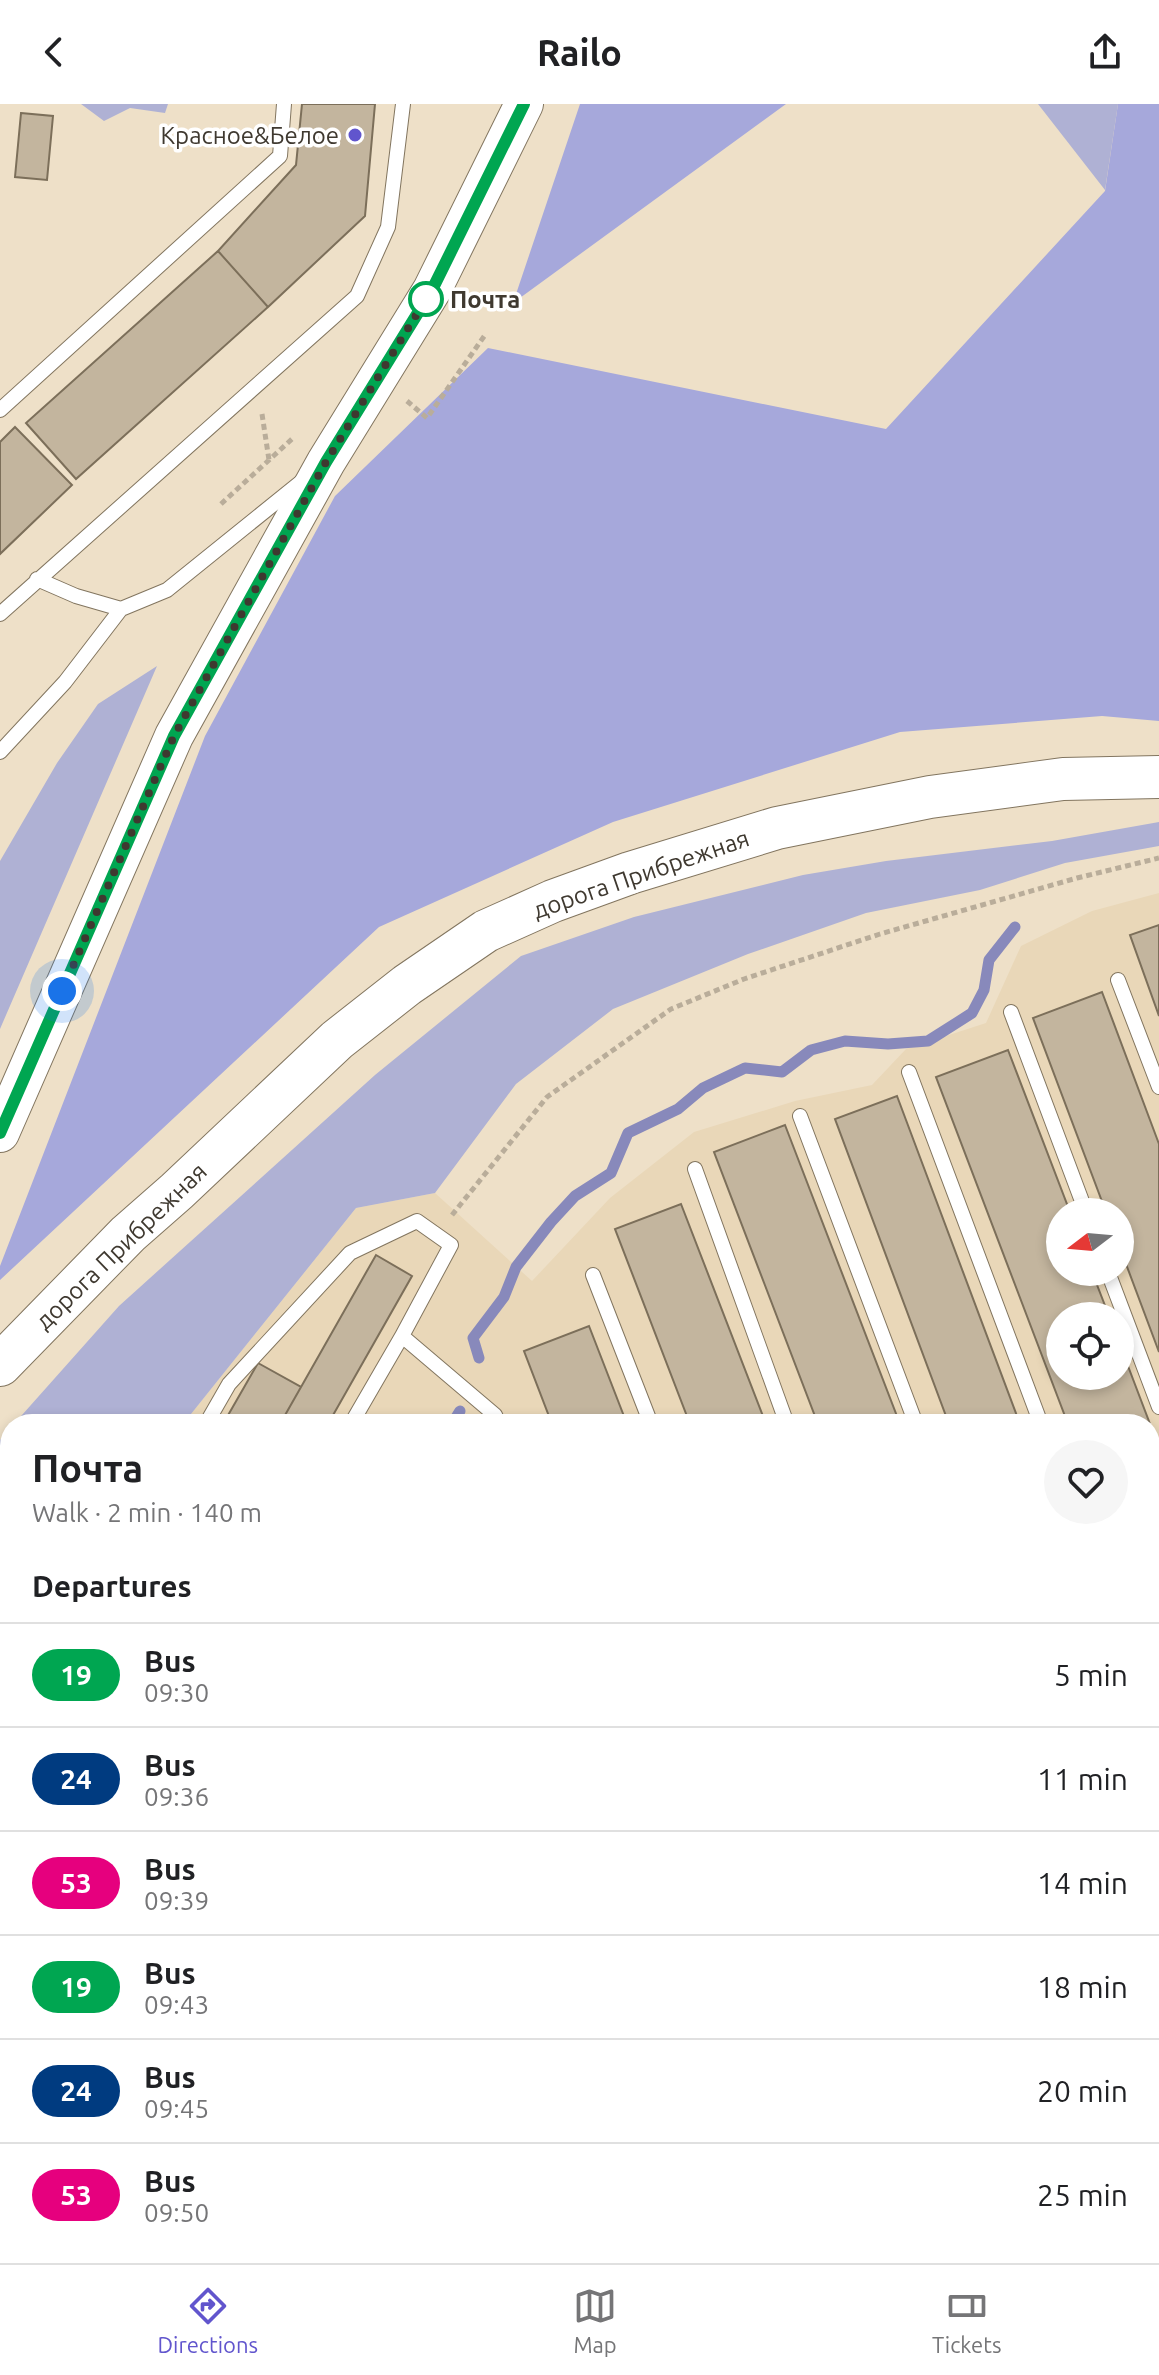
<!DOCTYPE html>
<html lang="en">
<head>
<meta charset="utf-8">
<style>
	:root { --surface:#fff; --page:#f6f6f6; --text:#202124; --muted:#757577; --line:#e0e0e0; --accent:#6155cd }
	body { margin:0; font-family:Ubuntu,sans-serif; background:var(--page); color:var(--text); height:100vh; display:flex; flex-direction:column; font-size:30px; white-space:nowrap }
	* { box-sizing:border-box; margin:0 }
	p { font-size:26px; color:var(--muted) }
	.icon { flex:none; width:44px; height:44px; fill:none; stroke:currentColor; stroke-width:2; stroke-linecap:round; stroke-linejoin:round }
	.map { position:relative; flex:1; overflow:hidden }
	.sheet { position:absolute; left:0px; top:1310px; width:1160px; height:850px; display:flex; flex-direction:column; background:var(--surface); border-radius:32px 32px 0 0; box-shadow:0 4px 12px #0003 }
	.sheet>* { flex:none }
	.badge { padding:0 16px; border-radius:26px; font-size:28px; line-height:52px }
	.needle { width:52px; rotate:254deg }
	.buttons { position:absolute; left:1046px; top:1094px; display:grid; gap:16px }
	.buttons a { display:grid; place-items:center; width:88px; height:88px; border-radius:50%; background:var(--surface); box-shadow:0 4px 12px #0003; font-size:40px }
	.you { position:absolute; width:40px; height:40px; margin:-20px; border:6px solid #fff; border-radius:50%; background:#1a73e8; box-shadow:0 0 0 12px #1a73e833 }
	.map>.badge { position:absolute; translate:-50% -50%; box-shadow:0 0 0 4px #fff }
	h2 { padding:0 32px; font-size:30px; line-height:72px }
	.round { display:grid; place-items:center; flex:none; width:84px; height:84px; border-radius:42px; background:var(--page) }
	.head { display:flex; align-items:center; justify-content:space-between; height:136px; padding:0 32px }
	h1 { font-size:38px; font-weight:600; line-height:60px }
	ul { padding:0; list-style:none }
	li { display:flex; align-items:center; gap:24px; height:104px; padding:0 32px; border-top:2px solid var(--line) }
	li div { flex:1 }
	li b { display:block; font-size:30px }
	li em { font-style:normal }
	li .badge { min-width:88px; font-weight:700; text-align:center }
	header { display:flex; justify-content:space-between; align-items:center; height:104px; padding:0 32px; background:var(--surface); font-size:36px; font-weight:600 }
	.tabs { display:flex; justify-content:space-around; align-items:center; height:112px; border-top:2px solid var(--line); background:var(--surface); font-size:22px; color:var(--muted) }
	.tabs a { display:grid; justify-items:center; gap:4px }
	.tabs .current { color:var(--accent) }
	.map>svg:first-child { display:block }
	.built { fill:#e9d7b8; fill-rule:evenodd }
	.green { fill:#afb1d4 }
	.forest { fill:#a6a8db }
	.water { fill:#8889bb }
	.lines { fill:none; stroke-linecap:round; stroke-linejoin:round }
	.stream { stroke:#8889bb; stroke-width:11 }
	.building { fill:#c3b59e; stroke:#7c6f5a; stroke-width:2 }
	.service-casing { stroke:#82755f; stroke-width:16 }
	.tertiary-casing { stroke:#82755f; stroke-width:40 }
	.secondary-casing { stroke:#82755f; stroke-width:44 }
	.path { stroke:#b9ad9a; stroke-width:5; stroke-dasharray:6 4; stroke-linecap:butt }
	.service { stroke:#fff; stroke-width:14 }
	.tertiary { stroke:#fff; stroke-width:38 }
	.secondary { stroke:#fff; stroke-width:42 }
	.rail { stroke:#8d8474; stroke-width:6 }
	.line-casing { stroke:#fff; stroke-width:18 }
	.line { stroke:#00a651; stroke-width:12 }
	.walk { stroke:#3f3930; stroke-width:8; stroke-dasharray:0 14.4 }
	.poi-dot { fill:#6155cd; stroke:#fff; stroke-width:3 }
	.stop-dot { fill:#fff; stroke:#00a651; stroke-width:4 }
	.labels { text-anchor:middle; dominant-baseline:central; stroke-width:7; stroke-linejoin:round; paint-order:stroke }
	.poi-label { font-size:24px; fill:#3f3930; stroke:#fff; text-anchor:end }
	.stop-label { font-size:24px; font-weight:bold; fill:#3f3930; stroke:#fff; text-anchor:start }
	.street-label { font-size:24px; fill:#3f3930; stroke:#fff }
</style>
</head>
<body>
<header><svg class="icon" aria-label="back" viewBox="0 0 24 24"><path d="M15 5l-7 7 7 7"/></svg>Railo<svg class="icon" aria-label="share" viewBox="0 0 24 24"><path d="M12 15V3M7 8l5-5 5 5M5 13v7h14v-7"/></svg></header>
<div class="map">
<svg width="1159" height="2159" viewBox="0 0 1159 2159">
	<rect width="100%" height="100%" fill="#eee0c8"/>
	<path class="built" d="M1159 789V1638L1150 1639V1320H183L356 1104 435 1089 532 1177 610 1094 694 1028 795 997 872 981 906 945 986 919 1021 842 1092 807ZM1060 1108H1120V1168H1060ZM1060 1212H1120V1272H1060Z
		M10 1459V1968L0 1985V1478Z"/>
	<path class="green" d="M81 0H168L165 9 130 4 104 17Z
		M1038 0H1118L1105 86Z
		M157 562 0 925V757L57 659 98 600Z
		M1159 718V742L1065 759 980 786 866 809 748 850 613 905 516 980 435 1089 356 1104 183 1320H14L119 1202 375 971 521 852 634 813 803 771 886 757 1052 737Z
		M10 1325V1461L0 1480V1336Z
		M10 1968V2150H97L79 2159H0V1985Z"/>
	<path class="forest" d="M580 0H786L513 199Z
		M1118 0H1159V617L1102 612 900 628 613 718 379 823 0 1176V1162L205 632 335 392 488 244 886 325 1105 87Z"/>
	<path class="water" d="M1159 2121V2159H1001L1039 2150H1150V2124Z"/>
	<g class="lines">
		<path class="stream" d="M479 1254 473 1234 504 1193 516 1163 551 1118 575 1092 611 1069 628 1029 678 1005 703 984 745 964 782 968 811 946 845 937 888 940 928 937 972 909 984 886 989 856 1015 823
			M452 1320 460 1307"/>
	</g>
	<path class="building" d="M302 0H375L365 112 268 203 218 147 296 61Z
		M21 9 53 12 47 76 15 73Z
		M218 147 268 203 76 375 26 319Z
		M15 323 72 381 0 450V338Z
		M1159 821V912L1130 831Z
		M1102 888 1159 1040V1248L1120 1144V1108H1106L1033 914Z
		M1008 946 1070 1108H1060V1168H1092L1109 1212H1060V1272H1120V1241L1150 1320H1068L936 973Z
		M897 992 1020 1320H949L835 1015Z
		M785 1021 900 1320H818L714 1048Z
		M681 1100 766 1320H690L615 1125Z
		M376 1151 412 1172 328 1320H280Z
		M589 1222 627 1320H552L524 1247Z
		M258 1259 301 1283 280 1320H223Z
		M1150 1320 1159 1344V1561L1150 1537Z
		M10 1510V1586L0 1605V1529Z
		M10 1693V1791L0 1808V1710Z
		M10 1791V1877L0 1894V1808Z"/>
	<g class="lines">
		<g class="service-casing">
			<path id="service" d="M0 306 280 52 284 0
				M37 475 76 492 121 505 167 486 301 378
				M0 510 357 192 388 123 403 0
				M0 648 65 578 121 505
				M1118 876 1159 983
				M1011 908 1086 1108
				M909 968 1041 1320
				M800 1012 916 1320
				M695 1065 787 1320
				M1108 1168 1159 1303
				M593 1171 651 1320
				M206 1320 229 1280 350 1149 417 1117 451 1141 402 1232
				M351 1320 402 1232 495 1311 499 1320
				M1150 1614 1159 1612
				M0 1666 10 1649
				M0 1932 10 1914"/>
		</g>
		<g class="tertiary-casing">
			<path id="tertiary" d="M0 1029 174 632 326 358 432 186 524 0"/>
		</g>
		<g class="secondary-casing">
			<path id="secondary" d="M0 1261 128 1130 177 1087 337 936 407 881 486 827 553 797 630 769 777 724 930 693 1063 675 1159 673"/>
		</g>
		<path class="path" d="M407 297 427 314 485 231
			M262 310 269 356
			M221 400 292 335
			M452 1111 547 993 671 905 744 875 880 830 1077 774 1159 754
			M1150 2087 1159 2086
			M879 2159 904 2150"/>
		<use href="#service" class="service"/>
		<use href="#tertiary" class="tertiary"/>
		<use href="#secondary" class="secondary"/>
		<path class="rail" d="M1150 1778 1159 1776
			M1150 1806 1159 1804
			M176 2159 193 2150
			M243 2159 260 2150"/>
	</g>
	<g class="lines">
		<g class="line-casing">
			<path id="line" d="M0 1029 174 632 326 358 432 186 524 0"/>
		</g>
		<use href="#line" class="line"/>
		<path class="walk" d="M62 887 174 632 326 358 426 195"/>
	</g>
	<circle class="poi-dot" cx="355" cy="31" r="8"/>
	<circle class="stop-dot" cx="426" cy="195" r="16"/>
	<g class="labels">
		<g class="poi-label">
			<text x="339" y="31">Красное&amp;Белое</text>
		</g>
		<g class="stop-label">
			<text x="450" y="195">Почта</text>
		</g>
		<g class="street-label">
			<text transform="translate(641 770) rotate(-19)">дорога Прибрежная</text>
			<text transform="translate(121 1142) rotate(-44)">дорога Прибрежная</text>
		</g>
	</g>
</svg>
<div class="buttons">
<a><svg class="needle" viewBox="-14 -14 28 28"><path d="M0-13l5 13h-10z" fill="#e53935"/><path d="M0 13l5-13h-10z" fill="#757577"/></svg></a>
<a><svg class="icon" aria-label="locate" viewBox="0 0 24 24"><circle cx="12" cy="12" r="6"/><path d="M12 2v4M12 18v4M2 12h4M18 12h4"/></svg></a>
</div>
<div class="you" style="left:62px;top:887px"></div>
<section class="sheet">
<div class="head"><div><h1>Почта</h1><p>Walk · 2 min · 140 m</p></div><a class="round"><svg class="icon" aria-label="heart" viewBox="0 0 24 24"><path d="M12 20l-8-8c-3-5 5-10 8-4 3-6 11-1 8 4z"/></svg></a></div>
<h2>Departures</h2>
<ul>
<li><span class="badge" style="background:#00a651;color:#fff">19</span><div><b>Bus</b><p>09:30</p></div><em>5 min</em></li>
<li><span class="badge" style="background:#003b80;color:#fff">24</span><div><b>Bus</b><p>09:36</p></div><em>11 min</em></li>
<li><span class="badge" style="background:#e6007e;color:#fff">53</span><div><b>Bus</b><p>09:39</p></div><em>14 min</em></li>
<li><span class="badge" style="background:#00a651;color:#fff">19</span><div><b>Bus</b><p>09:43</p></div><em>18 min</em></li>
<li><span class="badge" style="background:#003b80;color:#fff">24</span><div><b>Bus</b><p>09:45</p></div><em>20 min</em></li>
<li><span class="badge" style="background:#e6007e;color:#fff">53</span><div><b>Bus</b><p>09:50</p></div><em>25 min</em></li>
</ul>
</section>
</div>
<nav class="tabs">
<a class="current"><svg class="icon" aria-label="directions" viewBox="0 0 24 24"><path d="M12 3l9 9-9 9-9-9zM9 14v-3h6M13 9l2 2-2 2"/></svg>Directions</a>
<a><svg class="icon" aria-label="map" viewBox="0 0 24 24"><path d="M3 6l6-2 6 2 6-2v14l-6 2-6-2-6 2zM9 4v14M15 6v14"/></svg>Map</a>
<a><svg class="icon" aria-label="tickets" viewBox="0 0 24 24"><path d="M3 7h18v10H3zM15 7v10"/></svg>Tickets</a>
</nav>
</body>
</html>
